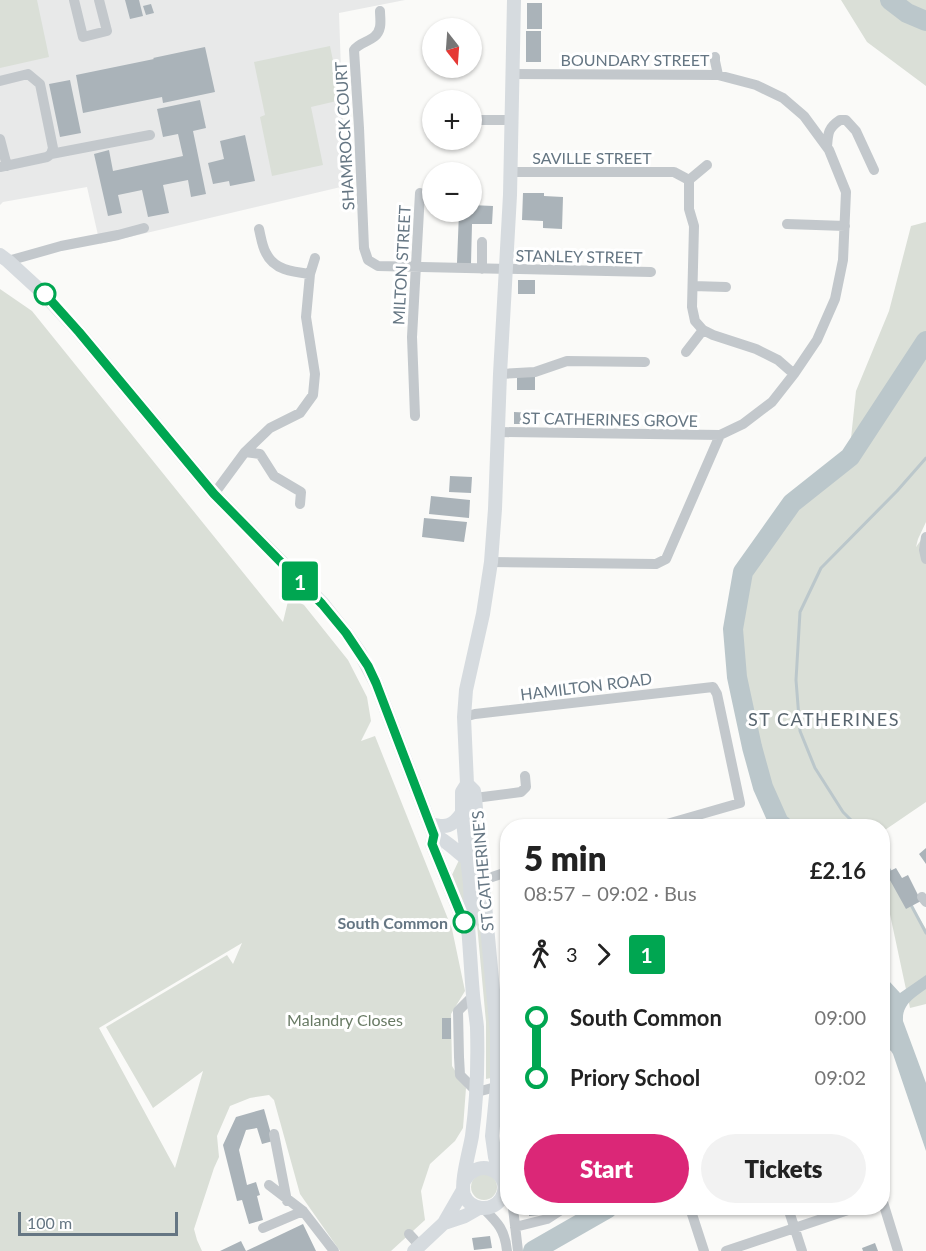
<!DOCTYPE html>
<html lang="en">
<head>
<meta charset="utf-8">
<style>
	:root { --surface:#fff; --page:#f2f2f2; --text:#222; --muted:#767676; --accent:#db2777 }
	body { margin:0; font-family:Lato,sans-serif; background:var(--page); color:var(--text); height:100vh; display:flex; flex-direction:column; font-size:22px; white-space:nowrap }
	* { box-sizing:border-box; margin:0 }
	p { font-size:20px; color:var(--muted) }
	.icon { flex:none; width:33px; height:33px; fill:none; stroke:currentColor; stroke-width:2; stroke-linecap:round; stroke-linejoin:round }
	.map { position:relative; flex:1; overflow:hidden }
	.details { position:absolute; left:500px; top:819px; width:390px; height:396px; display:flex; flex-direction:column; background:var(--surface); border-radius:24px; box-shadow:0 2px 4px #0004 }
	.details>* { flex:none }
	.badge { padding:0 12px; border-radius:4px; font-size:21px; line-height:39px }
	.needle { width:39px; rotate:163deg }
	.buttons { position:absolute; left:422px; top:18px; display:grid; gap:12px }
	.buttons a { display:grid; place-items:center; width:60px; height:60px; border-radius:50%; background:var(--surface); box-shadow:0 2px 4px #0004; font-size:30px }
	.scale { position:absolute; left:18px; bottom:15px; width:160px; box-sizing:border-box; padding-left:6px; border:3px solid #657683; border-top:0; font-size:16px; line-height:21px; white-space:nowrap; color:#657683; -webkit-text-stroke:4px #fff; paint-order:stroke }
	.map>.badge { position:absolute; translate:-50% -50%; box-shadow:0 0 0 3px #fff }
	.legs { display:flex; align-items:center; gap:9px; height:66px; padding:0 24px; font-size:20px }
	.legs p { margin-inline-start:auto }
	.head { display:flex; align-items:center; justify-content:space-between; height:102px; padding:0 24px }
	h1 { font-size:33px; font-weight:800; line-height:45px }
	.cta { display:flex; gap:12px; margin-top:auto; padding:12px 24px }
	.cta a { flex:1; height:69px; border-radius:36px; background:var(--accent); color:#fff; font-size:24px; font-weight:800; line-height:69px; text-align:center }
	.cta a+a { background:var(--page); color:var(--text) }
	ul { padding:0 24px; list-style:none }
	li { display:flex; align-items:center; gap:21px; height:60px; font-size:22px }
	li i { display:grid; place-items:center; width:9px; height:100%; margin:0 8px; background:currentColor }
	li i::after { content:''; width:15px; height:15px; margin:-8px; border:4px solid; border-radius:50%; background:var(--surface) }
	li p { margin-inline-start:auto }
	li:first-child i { background:linear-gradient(#0000 50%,currentColor 0) }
	li:last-child i { background:linear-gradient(currentColor 50%,#0000 0) }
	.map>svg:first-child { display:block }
	.built { fill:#e8e9e9 }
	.green { fill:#dadfd7; fill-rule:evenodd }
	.water { fill:#bbc7cb }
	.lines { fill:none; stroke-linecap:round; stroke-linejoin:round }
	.stream { stroke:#bbc7cb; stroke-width:3 }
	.river { stroke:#bbc7cb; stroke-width:20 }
	.building { fill:#aab3b9 }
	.minor { stroke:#c3c8cc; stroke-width:10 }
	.major { stroke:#d6dbdf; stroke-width:14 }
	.line-1-casing { stroke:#fff; stroke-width:14 }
	.line-1 { stroke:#00a651; stroke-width:9 }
	.stop-1-dot { fill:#fff; stroke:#00a651; stroke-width:3 }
	.labels { text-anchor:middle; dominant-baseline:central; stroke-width:6; stroke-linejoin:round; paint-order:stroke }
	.street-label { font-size:16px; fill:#657683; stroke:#fff }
	.stop-label { font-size:16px; font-weight:bold; fill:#657683; stroke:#fff; text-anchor:end }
	.park-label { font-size:16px; fill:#687a64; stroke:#fff }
	.neighbourhood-label { font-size:18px; letter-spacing:1.5px; fill:#57646e; stroke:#fff }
</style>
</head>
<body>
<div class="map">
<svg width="926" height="1251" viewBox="0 0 926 1251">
	<rect width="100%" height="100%" fill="#fafaf8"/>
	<path class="built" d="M0 0H405L339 13 345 186 100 244 87 187 3 202 0 205Z"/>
	<path class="green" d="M0 0H37L49 57 0 68Z
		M841 0H926V86L867 42Z
		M330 46 341 100 311 107 323 165 272 176 260 117 265 115 254 62Z
		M926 222V522L918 539 916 547 926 533V802L882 832V826H783L779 823 763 787 752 747 737 677 734 629 743 572 792 503 849 457 856 391 889 311 911 226Z
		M0 289 32 311 283 622 289 597 304 605 348 660 367 697 371 721 361 741 375 736 452 929 465 991 451 1014 452 1066 466 1088 463 1128 455 1141 430 1164 421 1191 425 1220 391 1251H340L300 1194 274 1100 269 1095 250 1098 230 1106 217 1136 219 1157 214 1168 194 1229 197 1240 202 1251H0ZM242 943 233 964 227 955 106 1027 153 1108 203 1071 175 1168 99 1028Z
		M882 858 926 929V1004L910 1008 888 905 882 897Z
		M459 860 462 863 468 920 451 877Z
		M473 881 478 888 492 1042 491 1078 486 1079V1022Z
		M471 1187a13 13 0 1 1 26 0a13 13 0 1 1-26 0Z"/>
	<path class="water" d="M882 917 887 942 889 981 900 993 926 975V989C914 998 902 1004 903 1021L926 1083V1151L893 1054 891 1051 882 1044Z"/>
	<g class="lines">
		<path class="stream" d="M857 826 843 812 815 768 800 731 796 680 800 612 821 568 897 491 926 458
			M882 858 892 874
			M910 903 926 933"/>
		<path class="river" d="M890 0 907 13 926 21
			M783 826 779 823 763 787 752 747 737 677 733 629 743 572 792 503 850 457 926 341
			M533 1251 608 1208"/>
	</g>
	<path class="building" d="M125 0H139L143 16 130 19Z
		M527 3H542V29H527Z
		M151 4 154 13 146 15 143 6Z
		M526 31H541V62H526Z
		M205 47 215 92 163 103 162 97 83 113 76 75 154 59 153 58Z
		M70 80 81 133 60 137 49 84Z
		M200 100 206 128 193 131 206 194 191 197 188 180 163 185 169 213 148 217 142 190 118 195 122 213 108 216 94 154 109 150 113 171 183 156 178 134 163 137 157 109Z
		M245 135 255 181 230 186 229 181 213 184 208 163 224 159 220 141Z
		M523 193H544V196L563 197 562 229 543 228V221L522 220Z
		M471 205 493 206 492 224H472L471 264 457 263 459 212H471Z
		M518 280H535V294H518Z
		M517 376H535V390H517Z
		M514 412 533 413 532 424H514Z
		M450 476 472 477 471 493 449 492Z
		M431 496 470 500 469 518 429 514Z
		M424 518 467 522 464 542 422 537Z
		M926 848V864L919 854Z
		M896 868 902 878 908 875 921 901 906 909 886 873Z
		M442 1018H451V1039H442Z
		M885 1048 890 1060 882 1063V1049Z
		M264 1109 273 1141 262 1144 257 1128 246 1130 239 1150 247 1185 256 1182 260 1195 257 1196 263 1220 249 1224 242 1200 237 1201 223 1145 236 1117Z
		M529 1208H548V1214L529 1216Z
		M303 1224 316 1251H246Z
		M490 1236 492 1248 474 1250 472 1238Z
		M241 1241 246 1251H220Z
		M875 1243 878 1251H863L862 1248Z"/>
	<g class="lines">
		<path class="minor" d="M74 0 83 37 107 31 99 0
			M380 11C380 16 381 22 380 27 377 42 361 40 354 50L359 128 364 248 368 260 378 266 651 272
			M715 57V61L718 75
			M0 81 28 74 40 84 53 148 51 154 47 157 0 167
			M471 120H512
			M0 139 7 166
			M827 147C828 133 828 128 840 120H846L856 131 874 170
			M51 154 150 135
			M707 165 689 180V209L694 226 692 307 695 321 703 330 713 335 756 349 778 360 794 374
			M510 172H674L689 180
			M787 224 845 226
			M259 229C261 237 262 246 266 253 274 270 293 272 310 274
			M8 261 61 246 118 235 144 228
			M482 269V242
			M693 286 726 287
			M686 352 703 330
			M500 374 535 372 567 361 645 362
			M415 416 412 337 420 193
			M499 432 720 435 743 424 772 402 794 374 817 340 835 299 843 260 846 192 829 150 804 116 783 98 756 85 718 75 512 74
			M245 452 260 454 274 476 301 492 300 504
			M214 494 245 452 270 428 300 413 313 395 315 374 306 317 310 274 315 258
			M926 537 924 550 926 559
			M491 562 656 564 666 559 720 435
			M464 717 475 714 713 687 717 694 740 803 660 826
			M475 798 521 792 526 787 525 776
			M483 880 507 872
			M922 897 926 902
			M473 996 458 1011 459 1057 460 1075 477 1092 507 1084
			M274 1134 287 1201
			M269 1185 303 1211 334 1251
			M882 1199 898 1251
			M513 1208 518 1251
			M690 1208 704 1251
			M788 1208 802 1251
			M484 1209C498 1223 505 1230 507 1251
			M515 1227 547 1219 564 1208
			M263 1228 303 1211
			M409 1234 420 1246
			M726 1251 854 1208"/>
		<path class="major" d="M0 255 8 261 44 294 79 332 214 494 323 604 346 633 360 653 376 683 434 835
			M467 784 464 717 466 690 483 614 491 562 495 509 500 374 510 195 514 0
			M467 784 474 791 475 798 497 1033V1086L492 1136 495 1157 501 1177
			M430 824C446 828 452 827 462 813
			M434 835 432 844 464 922 468 927
			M434 835C442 837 462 856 471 862
			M464 1181C480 1153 516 1176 501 1199 491 1213 470 1210 464 1195 460 1183 470 1149 472 1136 477 1100 478 1063 477 1027 476 1016 474 1006 473 995 471 972 470 949 468 927L471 921 470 884 462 813V792L467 784
			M444 1223 465 1216 479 1208
			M414 1251 444 1223 463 1190"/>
	</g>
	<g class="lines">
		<g class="line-1-casing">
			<path id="line-1" d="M45 294 79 332 214 494 322 604 346 633 368 666 376 683 434 835 432 844 464 922"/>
		</g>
		<use href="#line-1" class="line-1"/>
	</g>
	<g class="stop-1-dot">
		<circle cx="45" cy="294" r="10"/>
		<circle cx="464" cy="922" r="10"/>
	</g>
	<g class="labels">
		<g class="street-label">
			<text x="635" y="59">BOUNDARY STREET</text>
			<text transform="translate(344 136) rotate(-93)">SHAMROCK COURT</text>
			<text x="592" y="157">SAVILLE STREET</text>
			<text transform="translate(579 256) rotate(1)">STANLEY STREET</text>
			<text transform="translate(401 265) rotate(-87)">MILTON STREET</text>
			<text transform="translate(610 419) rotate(1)">ST CATHERINES GROVE</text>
			<text transform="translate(586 686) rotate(-7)">HAMILTON ROAD</text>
			<text transform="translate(482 871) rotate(-95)">ST CATHERINE'S</text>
		</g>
		<g class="stop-label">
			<text x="448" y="922">South Common</text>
		</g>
		<g class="park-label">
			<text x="345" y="1019">Malandry Closes</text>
		</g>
		<g class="neighbourhood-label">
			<text x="824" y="719">ST CATHERINES</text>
		</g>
	</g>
</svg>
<div class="buttons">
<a><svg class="needle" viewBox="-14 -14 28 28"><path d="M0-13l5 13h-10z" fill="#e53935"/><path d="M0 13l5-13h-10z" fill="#767676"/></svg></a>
<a>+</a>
<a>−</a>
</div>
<div class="scale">100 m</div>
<b class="badge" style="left:300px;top:581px;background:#00a651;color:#fff">1</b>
<section class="details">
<div class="head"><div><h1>5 min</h1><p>08:57 – 09:02 · Bus</p></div><b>£2.16</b></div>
<div class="legs"><svg class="icon" aria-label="walk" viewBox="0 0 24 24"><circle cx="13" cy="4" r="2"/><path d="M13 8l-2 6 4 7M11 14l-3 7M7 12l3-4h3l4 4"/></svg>3<svg class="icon" aria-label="forward" viewBox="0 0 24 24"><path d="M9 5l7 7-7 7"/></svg><b class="badge" style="background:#00a651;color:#fff">1</b></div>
<ul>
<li><i style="color:#00a651"></i><b>South Common</b><p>09:00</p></li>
<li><i style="color:#00a651"></i><b>Priory School</b><p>09:02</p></li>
</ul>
<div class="cta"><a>Start</a><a>Tickets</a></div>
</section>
</div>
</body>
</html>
